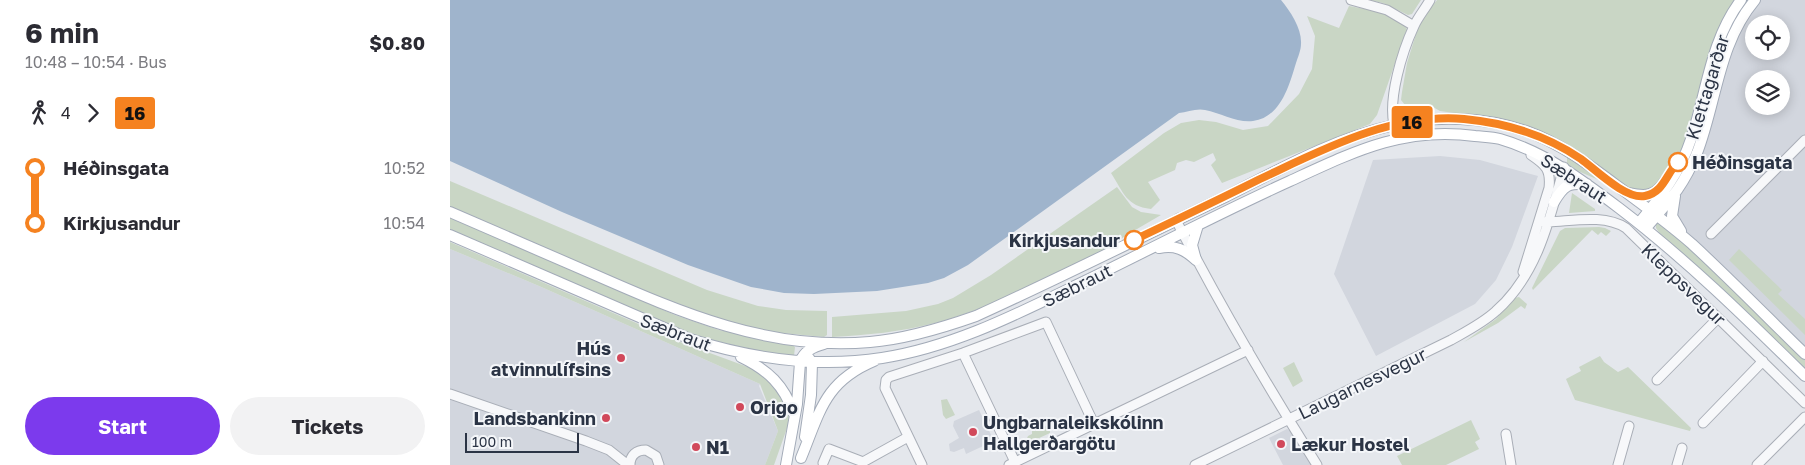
<!DOCTYPE html>
<html lang="en">
<head>
<meta charset="utf-8">
<style>
	:root { --surface:#fff; --page:#f2f2f3; --text:#2b2b33; --muted:#7c7c81; --accent:#7c3aed }
	body { margin:0; font-family:"Golos Text",sans-serif; background:var(--page); color:var(--text); height:100vh; display:flex; flex-direction:column; font-size:19px; white-space:nowrap }
	* { box-sizing:border-box; margin:0 }
	p { font-size:16px; color:var(--muted) }
	.icon { flex:none; width:28px; height:28px; fill:none; stroke:currentColor; stroke-width:2; stroke-linecap:round; stroke-linejoin:round }
	.map { position:relative; flex:1; overflow:hidden }
	.sheet { display:flex; flex-direction:column; background:var(--surface); width:450px }
	.sheet>* { flex:none }
	.badge { padding:0 10px; border-radius:4px; font-size:18px; line-height:32px }
	.tools { position:absolute; left:1295px; top:15px; display:grid; gap:10px }
	.tools a { display:grid; place-items:center; width:45px; height:45px; border-radius:50%; background:var(--surface); box-shadow:0 2px 12px #0003; font-size:25px }
	.scale { position:absolute; left:15px; bottom:12px; width:114px; box-sizing:border-box; padding-left:5px; border:2px solid #2b3445; border-top:0; font-size:14px; line-height:18px; white-space:nowrap; color:#2b3445; -webkit-text-stroke:4px #f4f6f9; paint-order:stroke }
	.map>.badge { position:absolute; translate:-50% -50%; box-shadow:0 0 0 2px #fff }
	.legs { display:flex; align-items:center; gap:8px; height:55px; padding:0 25px; font-size:16px }
	.legs p { margin-inline-start:auto }
	.headline { display:flex; align-items:center; justify-content:space-between; height:85px; padding:0 25px }
	h1 { font-size:28px; font-weight:700; line-height:38px }
	.cta { display:flex; gap:10px; margin-top:auto; padding:10px 25px }
	.cta a { flex:1; height:58px; border-radius:30px; background:var(--accent); color:#fff; font-size:20px; font-weight:700; line-height:58px; text-align:center }
	.cta a+a { background:var(--page); color:var(--text) }
	ul { padding:0 25px; list-style:none }
	li { display:flex; align-items:center; gap:18px; height:55px; font-size:19px }
	li i { display:grid; place-items:center; width:8px; height:100%; margin:0 6px; background:currentColor }
	li i::after { content:''; width:12px; height:12px; margin:-6px; border:4px solid; border-radius:50%; background:var(--surface) }
	li p { margin-inline-start:auto }
	li:first-child i { background:linear-gradient(#0000 50%,currentColor 0) }
	li:last-child i { background:linear-gradient(currentColor 50%,#0000 0) }
	main { display:flex; flex:1; min-height:0 }
	.map>svg:first-child { display:block }
	.built { fill:#d2d6de; fill-rule:evenodd }
	.green { fill:#c9d6c5 }
	.water { fill:#9fb4cc }
	.lines { fill:none; stroke-linecap:round; stroke-linejoin:round }
	.minor-casing { stroke:#a9aeb7; stroke-width:11 }
	.major-casing { stroke:#a3abb8; stroke-width:12 }
	.minor { stroke:#f7f8fa; stroke-width:9 }
	.major { stroke:#fff; stroke-width:10 }
	.line-1-casing { stroke:#fff; stroke-width:11 }
	.line-1 { stroke:#f58220; stroke-width:8 }
	.stop-1-dot { fill:#fff; stroke:#f58220; stroke-width:2.5 }
	.poi-dot { fill:#d1495b; stroke:#f4f6f9; stroke-width:2 }
	.labels { text-anchor:middle; dominant-baseline:central; stroke-width:4; stroke-linejoin:round; paint-order:stroke }
	.street-label { font-size:18px; fill:#2b3445; stroke:#f4f6f9 }
	.stop-label { font-size:18px; font-weight:bold; fill:#2b3445; stroke:#f4f6f9; text-anchor:start }
	.poi-label { font-size:18px; font-weight:bold; fill:#2b3445; stroke:#f4f6f9; text-anchor:start }
</style>
</head>
<body>
<main>
<section class="sheet">
<div class="headline"><div><h1>6 min</h1><p>10:48 – 10:54 · Bus</p></div><b>$0.80</b></div>
<div class="legs"><svg class="icon" aria-label="walk" viewBox="0 0 24 24"><circle cx="13" cy="4" r="2"/><path d="M13 8l-2 6 4 7M11 14l-3 7M7 12l3-4h3l4 4"/></svg>4<svg class="icon" aria-label="forward" viewBox="0 0 24 24"><path d="M9 5l7 7-7 7"/></svg><b class="badge" style="background:#f58220;color:#111">16</b></div>
<ul>
<li><i style="color:#f58220"></i><b>Héðinsgata</b><p>10:52</p></li>
<li><i style="color:#f58220"></i><b>Kirkjusandur</b><p>10:54</p></li>
</ul>
<div class="cta"><a>Start</a><a>Tickets</a></div>
</section>
<div class="map">
<svg width="1355" height="465" viewBox="0 0 1355 465">
	<rect width="100%" height="100%" fill="#e4e7ec"/>
	<path class="built" d="M1286 0H1355V360L1275 281 1188 207 1207 185 1233 148 1258 57 1276 13ZM1304 24H1331V51H1304ZM1304 79H1331V106H1304Z
		M990 156 1030 160 1088 176 1062 247 1046 280 1025 304 926 356 884 274 923 160Z
		M0 249 89 286 310 384 309 386 328 431 315 465H0Z
		M529 410 544 441 516 454 514 448 504 452 500 451 499 444 509 438 503 426 504 421Z
		M837 429 844 433 865 465H833L819 438Z"/>
	<path class="green" d="M919 0H971L962 14 958 15 933 3Z
		M987 0H1286L1276 13 1258 57 1233 148 1207 185 1199 191H1184L1149 168 1045 119 990 111 981 106 955 105 951 100 952 92 957 63 970 21Z
		M899 6C915 9 948 14 957 29L927 115 920 124 772 183 761 165 766 160 763 153 744 162 736 160 727 163 725 170 698 182 710 200 701 209C676 206 674 193 661 173L714 133 731 123 749 120 766 122 793 130 818 126 849 94 862 69 865 36 857 16 889 28Z
		M1117 156 1151 181 1128 171 1117 164Z
		M0 181 257 290 308 306 336 310 377 311V335L374 337 321 332 245 313 0 208Z
		M667 187 682 207 691 212 711 215 675 236 658 249C602 276 545 307 485 323 451 332 417 335 382 337V317L456 311 488 304 503 298 541 275Z
		M1122 193 1145 209V211L1119 213Z
		M0 218 225 315 269 330 341 344 345 347 344 356C306 352 271 343 235 332L0 232Z
		M1206 222 1234 243 1340 345 1355 360V370L1260 278 1210 234 1206 228Z
		M1149 227 1155 228 1161 231 1156 236 1151 232 1148 235 1142 230 1083 290 1082 288 1110 231 1115 228Z
		M0 242 230 342 306 370 323 383 342 414 324 465H315L328 431 310 384 89 286 0 249Z
		M1289 249 1332 290 1328 294 1355 319V335L1279 260Z
		M1069 297 1077 304 1075 309 1071 306 1048 323 1014 342 1046 319 1064 298Z
		M1150 356 1154 362 1168 372 1178 367 1241 428 1240 431 1125 400 1116 379 1131 371 1129 367Z
		M844 362 853 381 843 387 833 368Z
		M497 399 505 415 496 419 493 415 491 400Z
		M1021 420 1030 439 1025 442 1029 449 996 465H952L947 456Z
		M594 425 600 430V433L574 445 578 436 582 434V429L586 430Z"/>
	<path class="water" d="M0 0H831C841 12 852 29 851 44 851 50 848 57 846 63 839 86 831 117 803 121 787 123 771 113 755 110 747 108 737 112 729 113L518 265 494 278 478 283 427 291 364 294 334 293 301 287 238 265 112 212 0 161Z"/>
	<g class="lines">
		<g class="minor-casing">
			<path id="minor" d="M901 0 937 10 964 26
				M944 125C938 98 952 52 964 26 968 17 975 9 980 0
				M729 218 728 224C771 307 818 387 867 465
				M1089 221 1099 222C1123 221 1154 214 1176 228L1355 403
				M1261 234 1355 140
				M1073 272 1099 188C1101 170 1096 165 1081 155
				M513 353 565 462
				M1207 380 1268 318
				M0 394 136 441 159 450 178 465
				M1253 423 1313 361
				M1056 434 1061 465
				M373 463 379 449 413 462 458 437
				M180 465C180 455 186 450 196 450L206 456 209 465
				M472 465 435 388 436 380 439 377 513 353 596 322 644 424
				M559 465 798 350
				M745 465 1001 340C1017 331 1033 323 1046 311 1088 274 1100 218 1114 167
				M1168 465 1179 426
				M1227 465 1232 448
				M1307 465 1355 417"/>
		</g>
		<g class="major-casing">
			<path id="major" d="M1179 193C1196 197 1205 196 1215 181
				M1225 196 1222 216 1231 231
				M1104 202C1114 185 1118 183 1137 184
				M0 212C48 233 95 253 143 274 232 313 319 351 420 342 456 339 492 328 526 316 610 278 693 236 777 196 830 169 885 138 944 125 986 115 1035 117 1076 131 1110 143 1138 164 1166 185 1192 204 1218 223 1242 244 1281 280 1318 318 1355 354
				M1189 223C1211 196 1230 173 1241 139 1257 92 1260 41 1291 0
				M1196 228C1219 201 1233 187 1247 153 1267 101 1268 44 1305 0
				M0 235 240 339C303 359 367 368 432 358 503 347 567 314 631 283 701 249 769 213 840 181 903 152 954 126 1025 136 1034 137 1042 137 1050 139 1095 152 1132 180 1169 208 1236 259 1295 317 1355 376
				M709 248C725 245 734 249 746 260
				M746 260 742 245 748 225
				M291 357C318 370 334 385 344 414
				M355 437 361 395 362 363 359 358
				M351 458C370 412 374 382 424 361
				M336 465 347 404 350 362C354 351 363 347 374 344"/>
		</g>
		<use href="#minor" class="minor"/>
		<use href="#major" class="major"/>
	</g>
	<g class="lines">
		<g class="line-1-casing">
			<path id="line-1" d="M684 240C726 220 768 200 810 179 874 149 941 113 1014 119 1057 123 1096 135 1131 159 1146 170 1176 200 1195 196 1214 192 1216 174 1228 162"/>
		</g>
		<use href="#line-1" class="line-1"/>
	</g>
	<g class="stop-1-dot">
		<circle cx="1228" cy="162" r="9"/>
		<circle cx="684" cy="240" r="9"/>
	</g>
	<g class="poi-dot">
		<circle cx="171" cy="358" r="5"/>
		<circle cx="290" cy="407" r="5"/>
		<circle cx="156" cy="418" r="5"/>
		<circle cx="523" cy="432" r="5"/>
		<circle cx="831" cy="444" r="5"/>
		<circle cx="246" cy="447" r="5"/>
	</g>
	<g class="labels">
		<g class="street-label">
			<text transform="translate(1257 87) rotate(-73)">Klettagarðar</text>
			<text transform="translate(1124 178) rotate(33)">Sæbraut</text>
			<text transform="translate(1234 284) rotate(44)">Kleppsvegur</text>
			<text transform="translate(627 285) rotate(-26)">Sæbraut</text>
			<text transform="translate(226 332) rotate(21)">Sæbraut</text>
			<text transform="translate(912 383) rotate(-26)">Laugarnesvegur</text>
		</g>
		<g class="stop-label">
			<text x="1242" y="162">Héðinsgata</text>
			<text x="670" y="240" text-anchor="end">Kirkjusandur</text>
		</g>
		<g class="poi-label">
			<text x="161" y="348" text-anchor="end">Hús<tspan x="161" dy="21">atvinnulífsins</tspan></text>
			<text x="300" y="407">Origo</text>
			<text x="146" y="418" text-anchor="end">Landsbankinn</text>
			<text x="533" y="422">Ungbarnaleikskólinn<tspan x="533" dy="21">Hallgerðargötu</tspan></text>
			<text x="841" y="444">Lækur Hostel</text>
			<text x="256" y="447">N1</text>
		</g>
	</g>
</svg>
<div class="tools">
<a><svg class="icon" aria-label="locate" viewBox="0 0 24 24"><circle cx="12" cy="12" r="6"/><path d="M12 2v4M12 18v4M2 12h4M18 12h4"/></svg></a>
<a><svg class="icon" aria-label="layers" viewBox="0 0 24 24"><path d="M12 4l9 5-9 5-9-5zM3 14l9 5 9-5"/></svg></a>
</div>
<div class="scale">100 m</div>
<b class="badge" style="left:962px;top:122px;background:#f58220;color:#111">16</b>
</div>
</main>
</body>
</html>
